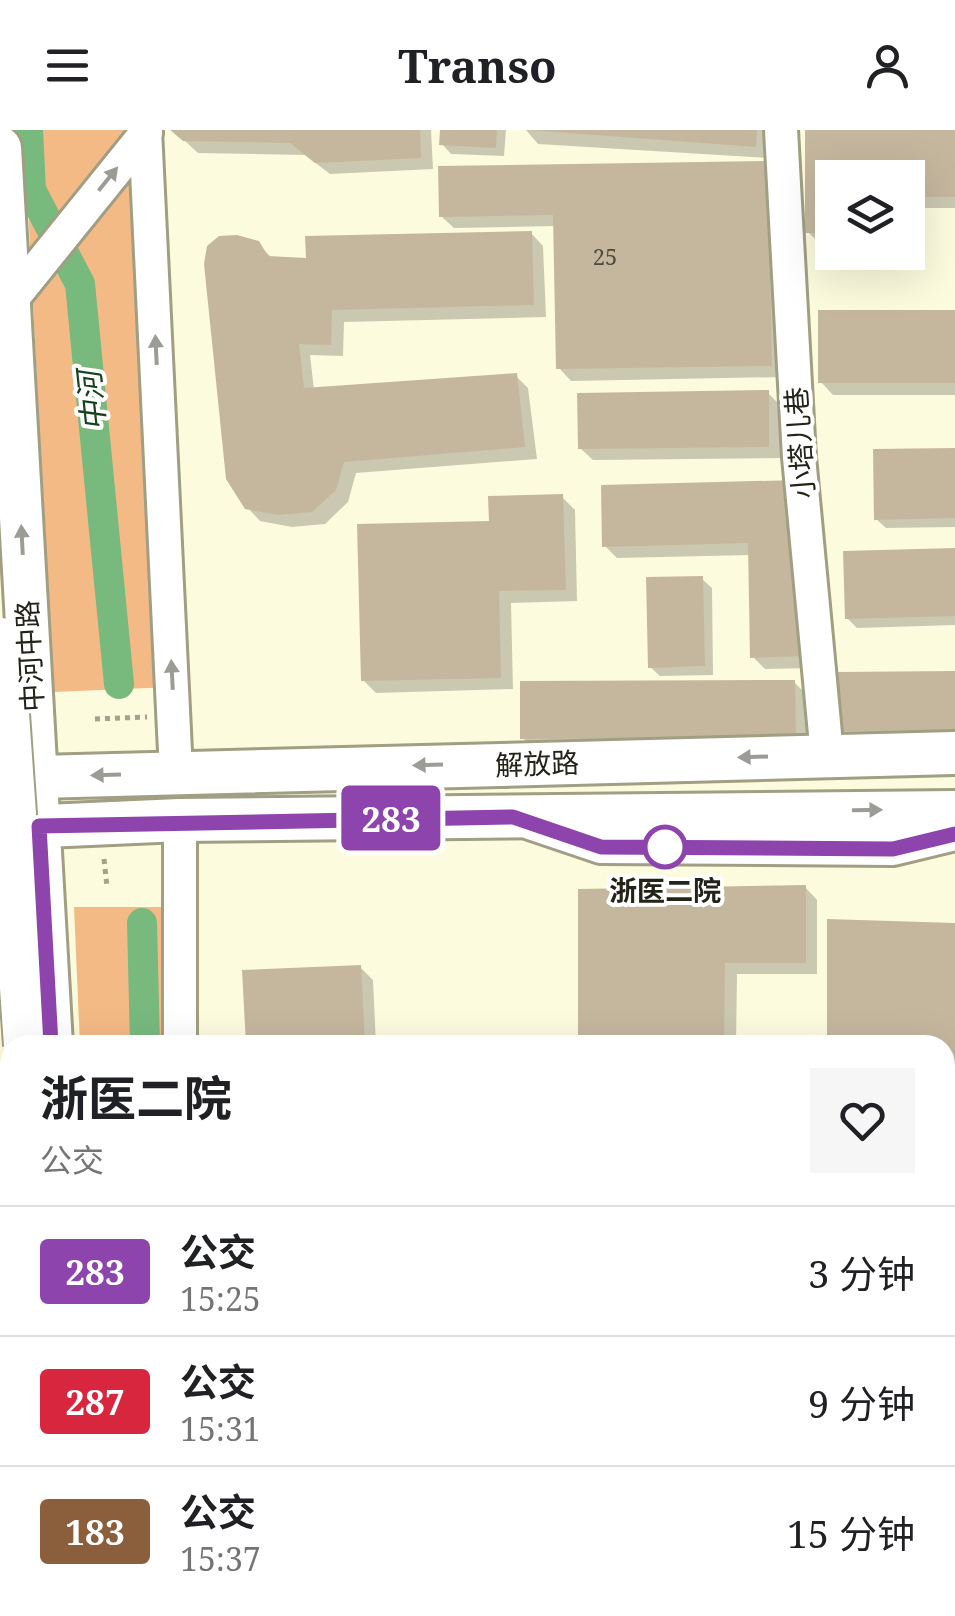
<!DOCTYPE html>
<html lang="zh">
<head>
<meta charset="utf-8">
<style>
	:root { --surface:#fff; --page:#f6f6f6; --text:#202124; --muted:#757577; --line:#e0e0e0 }
	body { margin:0; font-family:"Noto Serif","Noto Sans SC",serif; background:var(--page); color:var(--text); height:100vh; display:flex; flex-direction:column; font-size:38px; white-space:nowrap }
	* { box-sizing:border-box; margin:0 }
	p { font-size:32px; color:var(--muted) }
	.icon { flex:none; width:55px; height:55px; fill:none; stroke:currentColor; stroke-width:2; stroke-linecap:round; stroke-linejoin:round }
	.map { position:relative; flex:1; overflow:hidden }
	.panel { position:absolute; left:0px; top:905px; width:955px; height:582px; display:flex; flex-direction:column; background:var(--surface); border-radius:30px 30px 0 0; box-shadow:0 10px 40px #0002 }
	.panel>* { flex:none }
	.badge { padding:0 20px; border-radius:8px; font-size:35px; line-height:65px }
	.fabs { position:absolute; left:815px; top:30px; display:grid; gap:20px }
	.fabs a { display:grid; place-items:center; width:110px; height:110px; border-radius:0px; background:var(--surface); box-shadow:0 10px 40px #0002; font-size:50px }
	.map>.badge { position:absolute; translate:-50% -50%; box-shadow:0 0 0 5px #fff }
	.round { display:grid; place-items:center; flex:none; width:105px; height:105px; border-radius:0px; background:var(--page) }
	.summary { display:flex; align-items:center; justify-content:space-between; height:170px; padding:0 40px }
	h1 { font-size:48px; font-weight:700; line-height:75px }
	ul { padding:0; list-style:none }
	li { display:flex; align-items:center; gap:30px; height:130px; padding:0 40px; border-top:2px solid var(--line) }
	li div { flex:1 }
	li b { display:block; font-size:38px }
	li em { font-style:normal }
	li .badge { min-width:110px; font-weight:700; text-align:center }
	header { display:flex; justify-content:space-between; align-items:center; height:130px; padding:0 40px; background:var(--surface); font-size:45px; font-weight:700 }
	.map>svg:first-child { display:block }
	.green { fill:#f4ba86 }
	.shadow { fill:#0003 }
	.lines { fill:none; stroke-linecap:round; stroke-linejoin:round }
	.canal { stroke:#78b97e; stroke-width:30 }
	.building { fill:#c5b79e }
	.minor-casing { stroke:#a09e83; stroke-width:38 }
	.major-casing { stroke:#a09e83; stroke-width:48 }
	.highway-casing { stroke:#a09e83; stroke-width:52 }
	.path { stroke:#a3a28c; stroke-width:5; stroke-dasharray:5 5; stroke-linecap:butt }
	.minor { stroke:#fff; stroke-width:32 }
	.major { stroke:#fff; stroke-width:42 }
	.highway { stroke:#fff; stroke-width:48 }
	.highway-bridge-casing { stroke:#a09e83; stroke-width:52; stroke-linecap:butt }
	.highway-bridge { stroke:#fff; stroke-width:48 }
	.oneway { fill:#9c9c97 }
	.line-casing { stroke:#fff; stroke-width:22 }
	.line { stroke:#8e44ad; stroke-width:15 }
	.stop-dot { fill:#fff; stroke:#8e44ad; stroke-width:5 }
	.labels { text-anchor:middle; dominant-baseline:central; stroke-width:8; stroke-linejoin:round; paint-order:stroke }
	.number-label { font-size:22px; fill:#4c483a }
	.street-label { font-size:28px; fill:#242318; stroke:#fff }
	.stop-label { font-size:28px; font-weight:bold; fill:#242318; stroke:#fff }
	.water-label { font-size:30px; font-style:italic; fill:#15431c; stroke:#fff }
</style>
</head>
<body>
<header><svg class="icon" aria-label="menu" viewBox="0 0 24 24"><path d="M4 6h16M4 12h16M4 18h16"/></svg>Transo<svg class="icon" aria-label="person" viewBox="0 0 24 24"><circle cx="12" cy="8" r="4"/><path d="M4 21q1-7 8-7t8 7"/></svg></header>
<div class="map">
<svg width="955" height="1486" viewBox="0 0 955 1486">
	<rect width="100%" height="100%" fill="#fdfbde"/>
	<path class="green" d="M24 0H143L172 557 53 562Z
		M74 777H177L180 915H80Z"/>
	<path class="shadow" d="M173 0H431L433 39 330 44 305 25 198 23Z
		M442 0H506L504 26 451 24 442 14Z
		M526 0H770L768 28 538 14Z
		M808 0H955V78H913V114H908V48H832V114H820L808 102Z
		M767 33 783 247 571 251 559 238 556 96 454 98 441 86Z
		M531 103 543 116 546 187 344 192 343 226 310 225 314 260 516 246 528 258 537 329 356 343 348 372 325 394 292 397 260 391 247 377 258 114 271 127 309 130Z
		M955 182V265H833L821 252Z
		M768 263 781 276V328L593 330 580 318Z
		M955 321V397L886 398 876 389Z
		M796 353 812 538 765 539 753 527 751 425 617 428 605 416Z
		M562 367 575 380 577 471 511 473 513 559 376 563 363 550 491 393Z
		M955 420V495L857 498 847 488Z
		M702 449 712 458 713 545 660 546 650 537Z
		M955 543V608L849 609 840 600Z
		M794 552 807 565V619L535 620 523 608Z
		M805 757 817 770V844H737L736 915H580Z
		M955 795V1088L945 1078V915H830Z
		M360 837 373 850 376 915H248Z
		M945 1168H955V1320H945Z
		M945 1429H955V1486H888L884 1482V1478H945Z
		M278 1478H420L421 1486H274Z
		M596 1478H834V1486H595Z"/>
	<g class="lines">
		<path class="canal" d="M28 0 31 60 80 154 119 554
			M142 793 145 915
			M137 1478 138 1486"/>
	</g>
	<path class="building" d="M170 0H420L421 28 315 33 290 13 183 11Z
		M440 0H497L496 18 439 15Z
		M529 0H757L756 17Z
		M805 0H955V67H908V48H832V103H805Z
		M768 31 772 236 556 239 553 85 439 87 438 36Z
		M532 101 534 175 332 180 331 215 299 214 304 258 517 243 525 317 344 332 336 360 312 382 278 385 245 379 226 349 204 134 207 116 219 106 237 105 259 111 268 126 306 128 305 106Z
		M818 180H955V253H818Z
		M769 260V317L578 319 577 263Z
		M955 318V388L874 390 873 319Z
		M797 350 801 526 750 528 748 413 602 417 601 355Z
		M563 364 566 460 499 461 501 548 361 551 357 394 489 391 488 366Z
		M955 418V486L845 489 843 421Z
		M703 446 705 536 648 538 646 447Z
		M955 541V600L837 601V542Z
		M795 550 796 607 520 609V551Z
		M806 755V833H725L724 915H578V759Z
		M827 789 955 793V1077L945 1076V915H827Z
		M361 835 365 915H246L242 840Z
		M945 1165 955 1166V1309H945Z
		M945 1427H955V1483H882V1478H945Z
		M275 1478H409L410 1486H271Z
		M593 1478H818V1486H593Z"/>
	<g class="lines">
		<g class="minor-casing">
			<path id="minor" d="M145 0 176 642
				M781 0 799 327 827 625
				M9 173 146 3
				M530 693 601 717 893 719 955 704
				M180 915V690
				M945 1337 955 1336
				M198 1478V1486
				M861 1478V1486"/>
		</g>
		<g class="major-casing">
			<path id="major" d="M0 18 51 915
				M0 648 955 623
				M0 698 180 690 955 682"/>
		</g>
		<g class="highway-casing">
			<path id="highway" d="M0 1172 1 1296 10 1446
				M51 1478 52 1486
				M90 1478 92 1486"/>
		</g>
		<path class="path" d="M95 589 147 587
			M104 729 107 757"/>
		<use href="#minor" class="minor"/>
		<use href="#major" class="major"/>
		<use href="#highway" class="highway"/>
		<g class="highway-bridge-casing">
			<path id="highway-bridge" d="M0 512 28 915"/>
		</g>
		<use href="#highway-bridge" class="highway-bridge"/>
	</g>
	<defs><path id="oneway-solid" d="M-6-.8H1V-3.2L6.5 0L1 3.2V.8H-6Z" transform="scale(2.5)"/></defs>
	<g class="oneway">
		<use href="#oneway-solid" transform="translate(108 49) rotate(-51)"/>
		<use href="#oneway-solid" transform="translate(156 220) rotate(-93)"/>
		<use href="#oneway-solid" transform="translate(22 410) rotate(-93)"/>
		<use href="#oneway-solid" transform="translate(172 545) rotate(-93)"/>
		<use href="#oneway-solid" transform="translate(753 627) rotate(178)"/>
		<use href="#oneway-solid" transform="translate(428 635) rotate(178)"/>
		<use href="#oneway-solid" transform="translate(106 645) rotate(178)"/>
		<use href="#oneway-solid" transform="translate(867 680) rotate(-1)"/>
	</g>
	<g class="lines">
		<g class="line-casing">
			<path id="line" d="M51 915 39 696 513 687 601 717 893 719 955 704"/>
		</g>
		<use href="#line" class="line"/>
	</g>
	<circle class="stop-dot" cx="665" cy="717" r="20"/>
	<g class="labels">
		<g class="number-label">
			<text x="605" y="126">25</text>
		</g>
		<g class="street-label">
			<text transform="translate(799 313) rotate(-94)">小塔儿巷</text>
			<text transform="translate(29 526) rotate(-93)">中河中路</text>
			<text transform="translate(537 633) rotate(-2)">解放路</text>
		</g>
		<g class="stop-label">
			<text x="665" y="760">浙医二院</text>
		</g>
		<g class="water-label">
			<text transform="translate(91 271) rotate(-96)">中河</text>
		</g>
	</g>
</svg>
<div class="fabs">
<a><svg class="icon" aria-label="layers" viewBox="0 0 24 24"><path d="M12 4l9 5-9 5-9-5zM3 14l9 5 9-5"/></svg></a>
</div>
<b class="badge" style="left:391px;top:688px;background:#8e44ad;color:#fff">283</b>
<section class="panel">
<div class="summary"><div><h1>浙医二院</h1><p>公交</p></div><a class="round"><svg class="icon" aria-label="heart" viewBox="0 0 24 24"><path d="M12 20l-8-8c-3-5 5-10 8-4 3-6 11-1 8 4z"/></svg></a></div>
<ul>
<li><span class="badge" style="background:#8e44ad;color:#fff">283</span><div><b>公交</b><p>15:25</p></div><em>3 分钟</em></li>
<li><span class="badge" style="background:#d7263d;color:#fff">287</span><div><b>公交</b><p>15:31</p></div><em>9 分钟</em></li>
<li><span class="badge" style="background:#8b5e3c;color:#fff">183</span><div><b>公交</b><p>15:37</p></div><em>15 分钟</em></li>
</ul>
</section>
</div>
</body>
</html>
